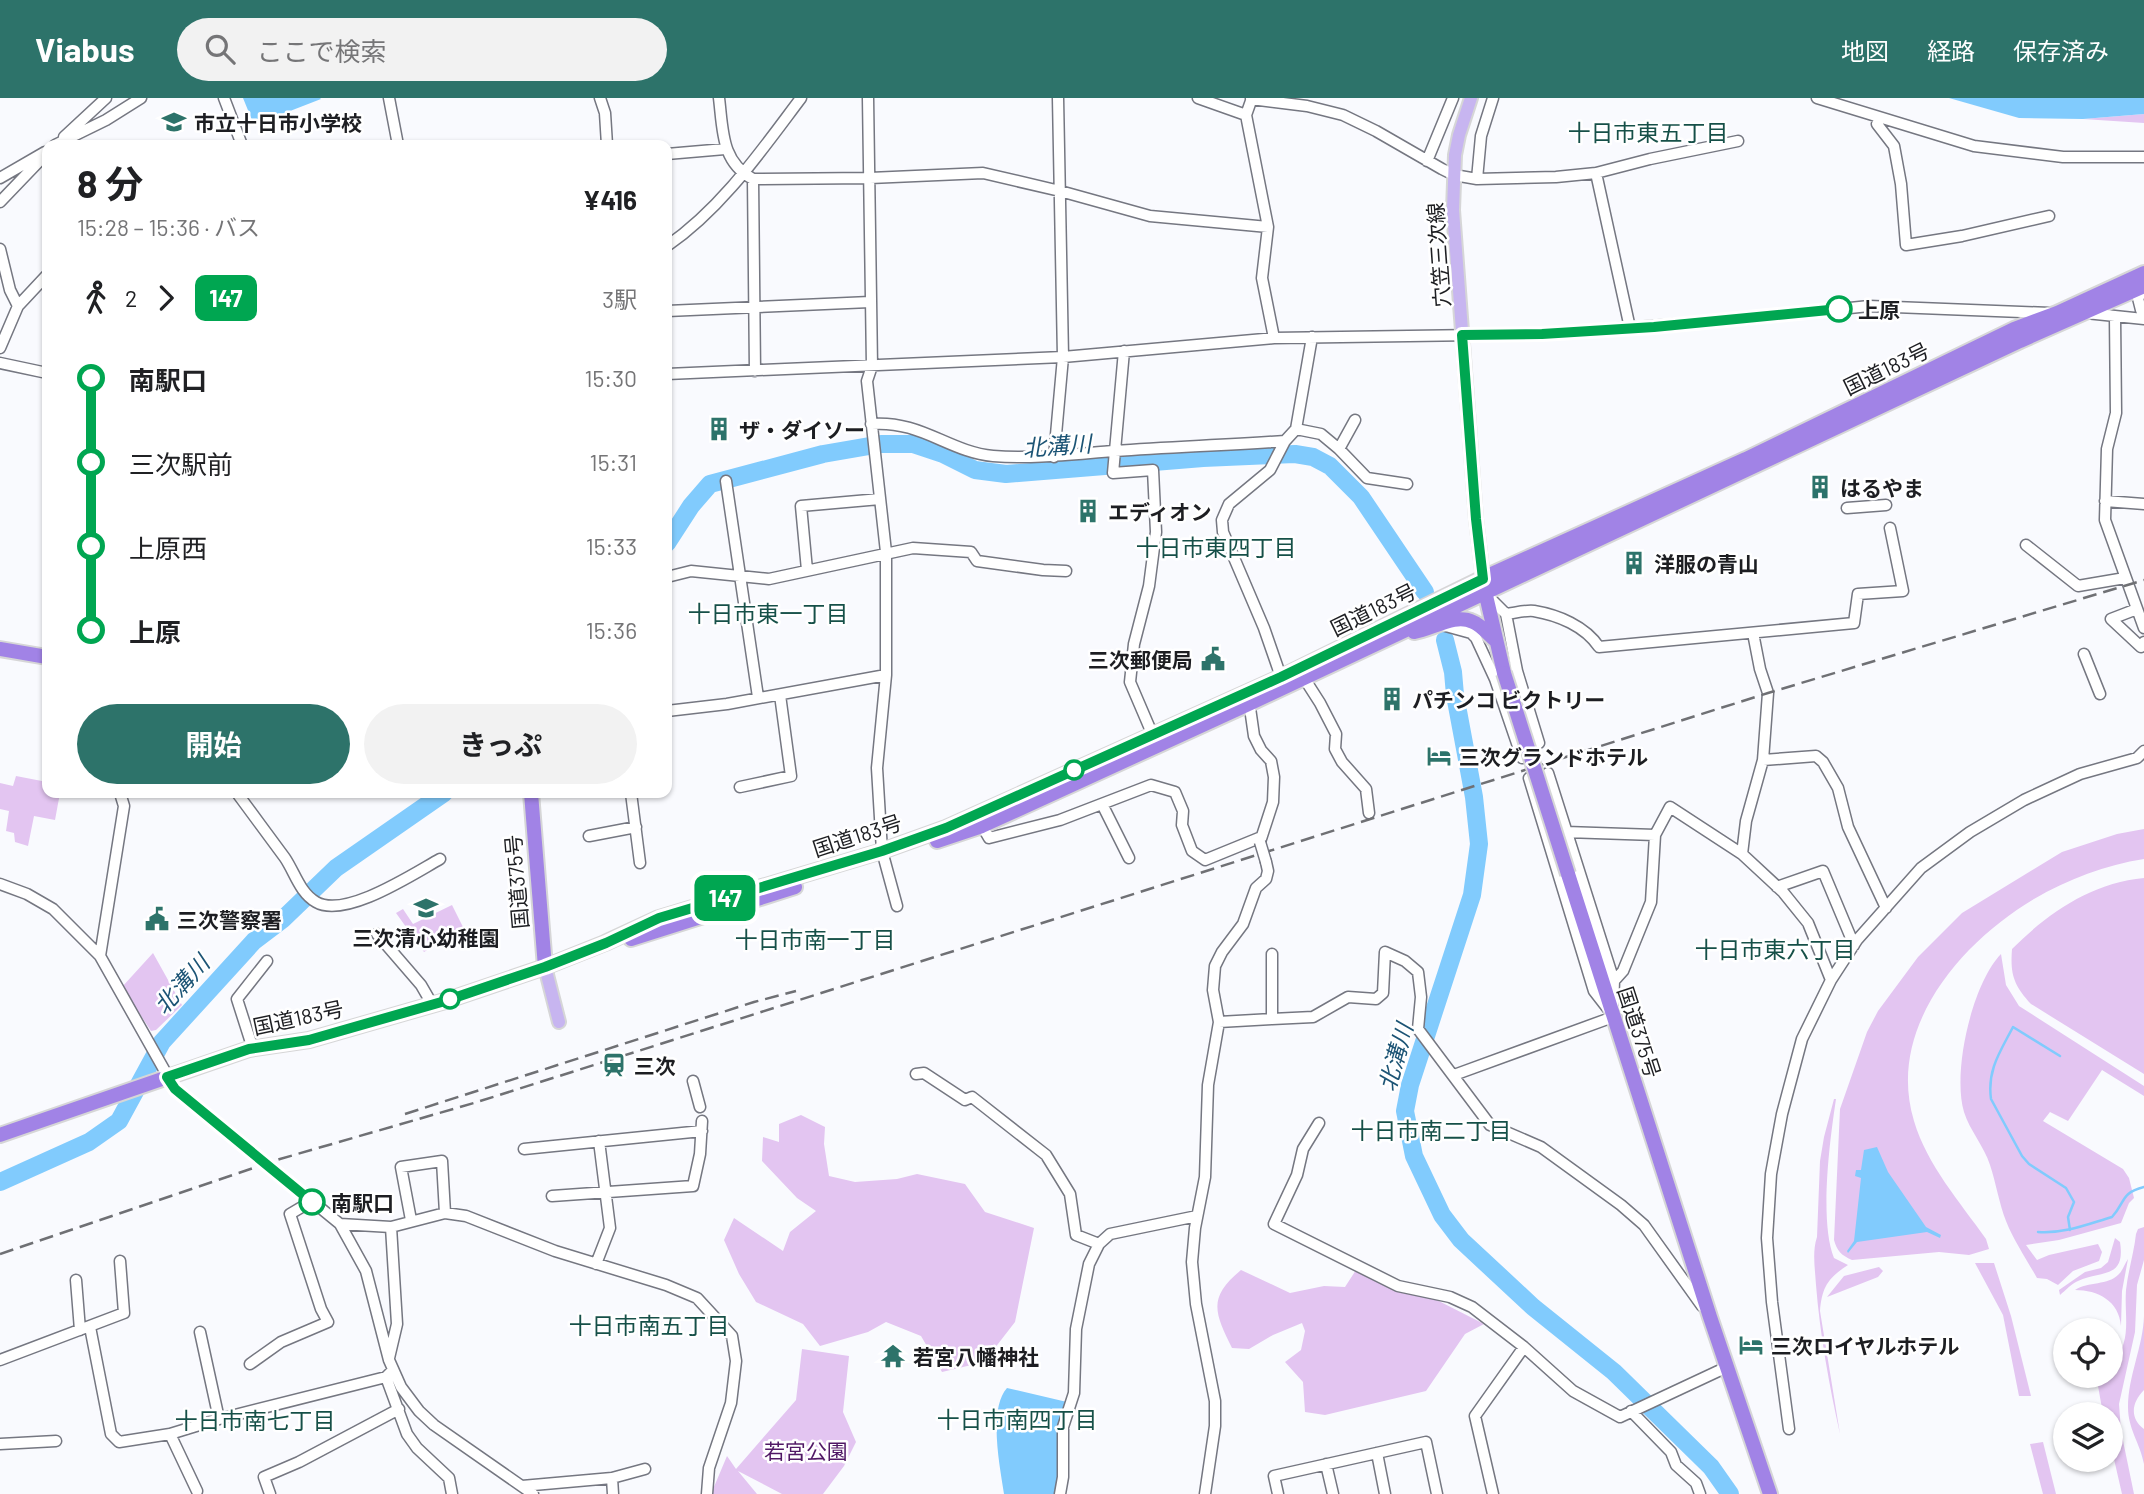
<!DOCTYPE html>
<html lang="ja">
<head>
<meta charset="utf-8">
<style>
	:root { --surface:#fff; --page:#f2f2f2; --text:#202124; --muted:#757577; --accent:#2d736a }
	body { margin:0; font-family:Barlow,"Noto Sans JP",sans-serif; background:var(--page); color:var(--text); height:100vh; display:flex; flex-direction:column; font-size:26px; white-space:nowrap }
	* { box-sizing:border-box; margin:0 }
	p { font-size:23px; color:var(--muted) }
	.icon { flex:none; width:38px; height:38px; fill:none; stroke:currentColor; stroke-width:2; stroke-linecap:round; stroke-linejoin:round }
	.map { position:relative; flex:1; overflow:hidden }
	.sheet { position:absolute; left:42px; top:42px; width:630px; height:658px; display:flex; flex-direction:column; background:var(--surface); border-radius:14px; box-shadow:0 2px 5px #0004 }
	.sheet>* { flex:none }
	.badge { padding:0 14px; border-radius:10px; font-size:24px; line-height:46px }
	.fabs { position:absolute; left:2053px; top:1220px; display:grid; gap:14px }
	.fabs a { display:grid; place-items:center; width:70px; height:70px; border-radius:50%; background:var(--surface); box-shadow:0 2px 5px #0004; font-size:35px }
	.map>.badge { position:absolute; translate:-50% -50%; box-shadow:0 0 0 4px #fff }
	.legs { display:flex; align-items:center; gap:10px; height:77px; padding:0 35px; font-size:23px }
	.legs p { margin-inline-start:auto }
	.overview { display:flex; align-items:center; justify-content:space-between; height:119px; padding:0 35px }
	h1 { font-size:38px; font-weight:700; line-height:52px }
	.button { display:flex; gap:14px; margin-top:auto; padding:14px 35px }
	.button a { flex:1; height:80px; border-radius:42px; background:var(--accent); color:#fff; font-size:28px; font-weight:700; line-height:80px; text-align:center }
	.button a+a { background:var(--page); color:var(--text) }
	ul { padding:0 35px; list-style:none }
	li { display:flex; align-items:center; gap:24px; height:84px; font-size:26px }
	li i { display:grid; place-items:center; width:10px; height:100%; margin:0 9px; background:currentColor }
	li i::after { content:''; width:18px; height:18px; margin:-9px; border:5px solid; border-radius:50%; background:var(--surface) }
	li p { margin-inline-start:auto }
	li:first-child i { background:linear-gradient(#0000 50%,currentColor 0) }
	li:last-child i { background:linear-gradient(currentColor 50%,#0000 0) }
	header { display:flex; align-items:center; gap:42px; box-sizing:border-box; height:98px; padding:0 35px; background:var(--accent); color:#fff }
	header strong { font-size:33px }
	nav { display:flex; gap:38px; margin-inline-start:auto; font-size:24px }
	.search { width:490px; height:63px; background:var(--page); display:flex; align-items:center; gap:18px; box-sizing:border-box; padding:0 24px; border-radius:38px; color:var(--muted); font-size:26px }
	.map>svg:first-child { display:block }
	.green { fill:#e3c5f1 }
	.water { fill:#81cbfd }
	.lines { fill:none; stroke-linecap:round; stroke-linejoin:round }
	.stream { stroke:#81cbfd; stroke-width:2.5 }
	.river { stroke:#81cbfd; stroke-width:18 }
	.minor-casing { stroke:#757781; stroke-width:13 }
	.major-casing { stroke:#d6d6d7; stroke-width:16 }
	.highway-casing { stroke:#d6d6d7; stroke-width:18 }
	.minor { stroke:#fff; stroke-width:10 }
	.major { stroke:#c7b5f0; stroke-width:12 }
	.highway { stroke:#a183e6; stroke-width:14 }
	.rail { stroke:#6f7074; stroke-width:2.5; stroke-dasharray:14 7; stroke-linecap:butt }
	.minor-bridge-casing { stroke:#757781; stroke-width:13; stroke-linecap:butt }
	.highway-bridge-casing { stroke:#d6d6d7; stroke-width:18; stroke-linecap:butt }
	.minor-bridge { stroke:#fff; stroke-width:10 }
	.highway-bridge { stroke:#a183e6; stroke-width:14 }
	.line-1-casing { stroke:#fff; stroke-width:16 }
	.line-1 { stroke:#00a651; stroke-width:10 }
	.stop-1-dot { fill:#fff; stroke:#00a651; stroke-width:3.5 }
	.labels { text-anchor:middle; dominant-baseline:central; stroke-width:5; stroke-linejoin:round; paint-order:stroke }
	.poi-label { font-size:21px; font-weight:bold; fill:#1d1e22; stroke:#fff; text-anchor:start }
	.street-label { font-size:21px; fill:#1d1e22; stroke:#fff }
	.stop-label { font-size:21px; font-weight:bold; fill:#1d1e22; stroke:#fff; text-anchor:start }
	.park-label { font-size:21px; fill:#501865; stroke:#fff }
	.neighbourhood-label { font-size:23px; fill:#165048; stroke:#fff }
	.water-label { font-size:23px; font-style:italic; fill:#1c5475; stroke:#fff }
</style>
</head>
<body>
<header>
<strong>Viabus</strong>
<div class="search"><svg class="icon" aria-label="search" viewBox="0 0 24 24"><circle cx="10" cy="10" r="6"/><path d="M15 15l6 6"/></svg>ここで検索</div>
<nav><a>地図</a><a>経路</a><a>保存済み</a></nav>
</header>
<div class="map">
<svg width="2144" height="1396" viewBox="0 0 2144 1396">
	<rect width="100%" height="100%" fill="#f9fafe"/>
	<path class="green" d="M2144 16V25L2083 21Z
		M16 678 47 684V695H60L55 722 34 718 28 748 15 744 14 735 6 733 9 713 0 711V685L13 688Z
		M2144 731V761C2106 767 2068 781 2034 801 1960 845 1886 931 1914 1023 1927 1067 1960 1104 1986 1141L1989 1151 1969 1157 1939 1154 1852 1162C1841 1157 1837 1153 1834 1142L1840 1011 1867 934 1878 913 1918 859 1962 815 2062 754 2117 736Z
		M2144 780V976L2031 906C2014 887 2010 877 2012 851 2048 815 2091 785 2144 780Z
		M452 807 464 831 424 854 396 815 403 811 413 826Z
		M153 855 182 907 156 932 151 933 122 889Z
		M2001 856 2006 887 2019 908 2144 988V998L2102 972 2068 1023 2050 1014 2043 1023 2123 1071 2129 1080 2134 1100 2129 1105 2121 1125 2059 1142 2026 1147 2037 1162 2049 1157 2098 1146 2102 1154 2099 1163 2073 1173 2058 1187 2047 1181 2037 1180C2027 1162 2014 1143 2006 1123 1999 1105 1996 1085 1990 1067 1984 1048 1970 1033 1964 1014 1952 974 1972 886 2001 856Z
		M1834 1001H1836C1830 1041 1819 1123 1834 1160L1848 1167C1828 1180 1822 1189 1820 1213L1840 1336C1829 1286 1820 1237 1816 1187 1815 1170 1812 1154 1817 1139L1820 1063 1824 1039Z
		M801 1017 825 1029 824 1046 829 1078 855 1084 897 1081 917 1076 965 1086 985 1114 1034 1130 1015 1224 984 1264 942 1274 921 1238 886 1224 868 1234 820 1248 803 1226 756 1204 739 1176 724 1142 734 1120 783 1153 790 1134 816 1113 797 1100 762 1063 763 1039 779 1044V1026Z
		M2144 1129V1162L2137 1187 2135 1234 2119 1306 2121 1333 2134 1396H2122L2111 1348 2110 1316H2103L2098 1288 2101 1278H2110L2111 1266C2133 1244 2124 1220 2126 1192 2128 1173 2134 1155 2136 1136L2138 1131Z
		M2115 1140 2120 1144C2126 1182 2100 1172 2078 1183 2071 1186 2066 1192 2060 1197L2059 1192 2085 1174 2101 1170 2108 1164Z
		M2128 1161 2122 1193 2121 1228C2119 1203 2098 1192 2075 1192 2088 1183 2108 1188 2119 1176 2123 1172 2125 1165 2128 1161Z
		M1975 1165H1994L2011 1218 2031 1298H2019L2003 1217Z
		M1879 1169 1883 1173 1878 1179 1827 1199 1844 1178Z
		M1241 1172 1290 1195 1324 1188 1345 1189 1356 1172 1427 1197 1484 1226 1465 1236 1426 1293 1325 1317 1305 1314 1303 1284 1285 1264 1301 1252 1305 1233 1302 1225 1273 1237 1249 1251 1232 1250C1215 1215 1207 1200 1241 1172Z
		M2144 1218V1292C2132 1304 2129 1320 2144 1331V1366C2140 1345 2128 1331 2128 1309 2128 1278 2143 1249 2144 1218Z
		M802 1251 849 1258 843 1314 856 1344 844 1368 823 1396H782L738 1373 757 1396H711L727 1358 736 1371 796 1302Z
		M2043 1344 2056 1396H2043L2030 1346Z"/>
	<path class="water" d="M243 0H320L321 1 254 27Z
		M1949 0H2144V16L2083 21 2019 20Z
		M1877 1049 1888 1074 1926 1129 1941 1137 1940 1140 1927 1134 1857 1144 1848 1155 1847 1153 1854 1143 1861 1080 1855 1078 1856 1072H1861L1864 1052Z
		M1007 1290 1067 1304C1062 1322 1057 1342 1057 1361 1057 1374 1058 1384 1055 1396H1004C1000 1369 988 1311 1007 1290Z"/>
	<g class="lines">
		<path class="stream" d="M2060 958 2013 929C2000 954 1987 972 1991 1001L2022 1058 2029 1066 2066 1090 2074 1104 2068 1119 2070 1132
			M2038 1134C2064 1136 2088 1126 2112 1119 2126 1104 2120 1095 2144 1089"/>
		<path class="river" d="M667 445 691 408 710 386 823 356 881 346H913L943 356 975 372 1006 376 1203 360 1295 356 1313 359 1330 368 1361 399 1425 494
			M1445 542 1453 574 1455 597 1474 699 1479 746 1472 797 1410 987 1405 1013 1414 1058 1442 1117 1461 1142 1533 1209 1614 1274 1711 1369 1730 1396
			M0 1084 89 1044 119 1023 162 944 254 843 283 821 336 770 444 695"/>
		<g class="minor-casing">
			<path id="minor" d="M224 0 242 47
				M389 0 398 47
				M600 0 605 15 607 47
				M719 0C723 32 721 64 753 81L870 80 983 75 1060 93 1150 118 1268 129
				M868 0 872 268 867 283 886 454V577L877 670 882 753 897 808
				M1198 0 1246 17
				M1252 0 1246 17 1268 129 1262 180 1274 240
				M1817 0 1974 48 2063 59H2144
				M1251 1 1307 8 1343 17 1376 33 1442 71 1454 77 1477 81 1556 79 1596 75 1650 61 1738 43
				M1877 26 1894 48 1901 86 1906 147 1962 138 2049 118
				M64 39 106 0
				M55 47 106 22 141 0
				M667 56 725 51
				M1427 63 1453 0
				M1596 75 1630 230
				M0 80 45 54
				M753 81 755 273
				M1477 81 1481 38 1493 0
				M0 104 47 55
				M667 148C722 110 761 53 801 0
				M0 151 10 192 18 208
				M2144 192 2138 200 2141 212 2144 216
				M667 213 870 204
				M2086 215 2144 221
				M2115 219 2116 315 2107 351 2105 422 2144 530
				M0 250 18 208 47 177
				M1124 253 1113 375 1153 372 1156 434 1149 488 1134 546 1130 584 1154 640
				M0 265 47 275
				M667 276 1063 259 1274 240 1542 236 1745 221 1869 208 2050 215
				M871 326C921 322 949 354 993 358 1034 361 1074 356 1115 353 1172 349 1229 347 1285 343
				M1296 331 1321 336 1339 351 1367 380 1407 386
				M1339 351 1355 322
				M1054 359 1063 259 1058 0
				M726 383 758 599
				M2105 403 2144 406
				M1847 410 1886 407
				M2026 447 2078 488 2125 480
				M807 472 801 408 880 401
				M667 479 691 473 769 481 913 450 971 454 977 463 1043 472 1066 473
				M1488 498 1506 516 1517 573 1539 645 1519 650
				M2137 511 2111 521 2141 549 2144 544
				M1506 516C1515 515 1525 512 1534 513 1558 517 1585 528 1599 549L1854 525 1858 496 1903 493 1890 430
				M1442 527 1471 535 1476 540 1495 581 1522 660
				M1753 535 1760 571 1768 595 1763 662 1816 658 1823 664 1838 690 1848 729 1886 810
				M2084 556 2100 596
				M1281 579 1264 530 1223 434 1222 422 1229 406 1270 372 1285 343 1296 331 1312 239
				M1304 580 1320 605 1336 636 1335 651 1342 664 1366 691 1369 715
				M1249 603 1254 638 1261 652 1271 663 1274 679 1273 704 1260 744
				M667 613 727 606 886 577
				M1548 675 1614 883 1613 909
				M1529 680 1594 893 1608 911
				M740 689 791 678 780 597
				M237 695C253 717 269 738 285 760 295 775 300 795 316 804 345 821 413 776 440 761
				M631 695 640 765
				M1102 706 1129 760
				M982 728 989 740 1060 722 1151 687 1175 694 1183 713 1182 727 1192 753 1205 762 1259 740
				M1566 734 1655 737 1651 804 1623 873 1614 883
				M1655 737 1670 709 1742 756 1783 794 1808 825 1831 882
				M589 738 636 729
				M1742 756 1746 723 1763 662
				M0 786 27 796 53 811 100 858 175 991 340 1126 366 1173 389 1262 401 1289 419 1313 434 1327 533 1396
				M1777 789 1823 773 1854 847
				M377 836 421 887 432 906
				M100 858 124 708 120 695
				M1272 921 1313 919 1348 899 1376 901 1383 895 1385 854 1405 863 1418 874 1421 899 1418 931 1490 1027 1541 1049 1621 1107 1644 1127 1702 1208
				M1219 924 1272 921V856
				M253 951 237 901 267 863
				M916 976 924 975 965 1002 972 999 1046 1057 1070 1096 1076 1137 1099 1146
				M1454 977 1613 919
				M693 983 700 1009
				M1319 1025 1303 1051 1297 1077 1274 1126 1398 1188 1450 1199 1472 1209 1524 1249 1573 1293 1620 1319 1727 1269
				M524 1051 702 1033
				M552 1098 693 1088 700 1056 702 1023
				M411 1122 401 1069 442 1063 445 1115
				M340 1126 391 1129 445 1115 466 1118 555 1153 666 1187 697 1200 732 1238 736 1263 731 1305 709 1370 707 1396
				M596 1166 610 1130 599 1043
				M76 1182 80 1232
				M90 1229 111 1336 119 1344 170 1336 219 1321 386 1279 392 1273
				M200 1234 219 1321
				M389 1260 397 1226 391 1129
				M0 1262 124 1215 120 1163
				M250 1266 281 1244 328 1224 321 1211 290 1116 312 1103
				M386 1279 407 1336 417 1350 449 1380 452 1396
				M1631 1313 1671 1354 1676 1367 1696 1385 1700 1396
				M1789 1331 1772 1204 1767 1140 1771 1076 1782 1016 1802 941 1831 882 1857 842 1921 770 1970 734 2024 702 2080 676 2137 660 2144 653
				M170 1336 197 1393
				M0 1346 56 1343
				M1377 1355 1385 1396
				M1326 1366 1333 1396
				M612 1380 613 1396
				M522 1388 612 1380 645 1371
				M270 1396 264 1379 299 1364 399 1311
				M1060 1396 1063 1379V1329L1074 1295 1076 1231 1089 1166 1099 1146 1110 1136 1197 1118
				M1205 1396 1215 1328V1303L1196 1206 1192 1164 1195 1130 1205 1079 1208 987 1219 924 1213 892 1215 868 1222 854 1243 826 1256 790 1266 781 1268 773 1266 764
				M1278 1396 1274 1378 1426 1344 1437 1396
				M1493 1396 1475 1318 1524 1249"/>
		</g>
		<g class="major-casing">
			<path id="major" d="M1471 0 1459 37 1455 57 1453 112 1476 421 1483 480
				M545 869 559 924"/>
		</g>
		<g class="highway-casing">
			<path id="highway" d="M1484 489 1504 575
				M1414 534C1433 531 1455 515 1473 524 1481 527 1488 536 1495 542
				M0 551 47 559
				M531 695 545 869
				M937 743 982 728 1251 605 2020 243 2144 188
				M1568 776 1710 1219 1770 1396
				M631 841 795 789
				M0 1037 249 951 309 942 445 903 545 869 605 845 659 820 882 753 946 730 1281 579 1483 480 1746 361 2014 231 2057 215 2144 175"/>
		</g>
		<use href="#minor" class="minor"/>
		<use href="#major" class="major"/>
		<use href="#highway" class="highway"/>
		<path class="rail" d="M405 1016 754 904 796 893
			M0 1156 280 1061 474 1005 1768 595 2144 482"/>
		<g class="minor-bridge-casing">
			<path id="minor-bridge" d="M1260 744 1266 764"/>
		</g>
		<g class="highway-bridge-casing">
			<path id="highway-bridge" d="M1504 575 1568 776"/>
		</g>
		<use href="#minor-bridge" class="minor-bridge"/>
		<use href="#highway-bridge" class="highway-bridge"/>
	</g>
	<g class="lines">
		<g class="line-1-casing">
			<path id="line-1" d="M312 1104 175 991 167 979 249 951 309 942 445 903 545 869 606 845 659 820 882 753 946 730 1281 579 1483 481 1476 421 1462 237 1542 236 1654 229 1839 211"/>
		</g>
		<use href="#line-1" class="line-1"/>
	</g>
	<defs>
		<g id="school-bare" transform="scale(1.89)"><path d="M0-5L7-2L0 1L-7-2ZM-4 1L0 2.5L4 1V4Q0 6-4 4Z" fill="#2d736a" stroke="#fff" stroke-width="2.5" paint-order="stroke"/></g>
		<g id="building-bare" transform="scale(1.89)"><path d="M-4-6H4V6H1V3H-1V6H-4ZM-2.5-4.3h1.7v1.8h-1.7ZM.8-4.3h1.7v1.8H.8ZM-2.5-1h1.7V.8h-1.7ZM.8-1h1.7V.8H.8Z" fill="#2d736a" stroke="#fff" stroke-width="2.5" paint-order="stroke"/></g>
		<g id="civic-bare" transform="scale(1.89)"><path d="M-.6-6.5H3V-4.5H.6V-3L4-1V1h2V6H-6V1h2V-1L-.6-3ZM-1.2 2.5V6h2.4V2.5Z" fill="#2d736a" stroke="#fff" stroke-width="2.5" paint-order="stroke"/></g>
		<g id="hotel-bare" transform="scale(1.89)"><path d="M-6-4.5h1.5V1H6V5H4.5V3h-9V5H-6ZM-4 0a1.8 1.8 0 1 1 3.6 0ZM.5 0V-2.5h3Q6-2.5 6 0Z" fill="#2d736a" stroke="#fff" stroke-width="2.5" paint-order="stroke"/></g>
		<g id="station-bare" transform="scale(1.89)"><path d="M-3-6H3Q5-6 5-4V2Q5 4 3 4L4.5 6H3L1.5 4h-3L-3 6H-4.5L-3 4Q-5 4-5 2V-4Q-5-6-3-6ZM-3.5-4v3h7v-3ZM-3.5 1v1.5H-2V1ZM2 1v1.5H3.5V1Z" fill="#2d736a" stroke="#fff" stroke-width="2.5" paint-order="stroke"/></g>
		<g id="temple-bare" transform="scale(1.89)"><path d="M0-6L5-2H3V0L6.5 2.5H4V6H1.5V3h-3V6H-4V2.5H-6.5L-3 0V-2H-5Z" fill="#2d736a" stroke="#fff" stroke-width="2.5" paint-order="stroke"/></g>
	</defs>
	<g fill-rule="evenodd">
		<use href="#school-bare" x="174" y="24"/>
		<use href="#building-bare" x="719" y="331"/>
		<use href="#building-bare" x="1820" y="389"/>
		<use href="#building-bare" x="1088" y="413"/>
		<use href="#building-bare" x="1634" y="465"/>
		<use href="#civic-bare" x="1213" y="561"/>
		<use href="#building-bare" x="1392" y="601"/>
		<use href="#hotel-bare" x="1439" y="658"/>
		<use href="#school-bare" x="426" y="810"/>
		<use href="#civic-bare" x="157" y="821"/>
		<use href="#station-bare" x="614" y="967"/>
		<use href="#hotel-bare" x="1751" y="1247"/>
		<use href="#temple-bare" x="893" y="1258"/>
	</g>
	<g class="stop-1-dot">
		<circle cx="1839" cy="211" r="12"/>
		<circle cx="1074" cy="672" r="9"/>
		<circle cx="450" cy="901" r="9"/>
		<circle cx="312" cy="1104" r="12"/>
	</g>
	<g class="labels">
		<g class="poi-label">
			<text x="194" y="24">市立十日市小学校</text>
			<text x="739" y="331">ザ・ダイソー</text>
			<text x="1840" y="389">はるやま</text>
			<text x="1108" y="413">エディオン</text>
			<text x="1654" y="465">洋服の青山</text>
			<text x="1193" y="561" text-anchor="end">三次郵便局</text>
			<text x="1412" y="601">パチンコ ビクトリー</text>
			<text x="1459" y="658">三次グランドホテル</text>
			<text x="177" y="821">三次警察署</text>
			<text x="426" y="839" text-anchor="middle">三次清心幼稚園</text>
			<text x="634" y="967">三次</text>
			<text x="1771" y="1247">三次ロイヤルホテル</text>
			<text x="913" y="1258">若宮八幡神社</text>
		</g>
		<g class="street-label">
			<text transform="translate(1438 157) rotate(-94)">穴笠三次線</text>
			<text transform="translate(1886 270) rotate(-26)">国道183号</text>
			<text transform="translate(1373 511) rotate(-26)">国道183号</text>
			<text transform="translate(857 737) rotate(-18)">国道183号</text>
			<text transform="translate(516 784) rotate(-95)">国道375号</text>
			<text transform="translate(298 919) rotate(-12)">国道183号</text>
			<text transform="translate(1640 934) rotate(72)">国道375号</text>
		</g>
		<g class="stop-label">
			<text x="1858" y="211">上原</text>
			<text x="331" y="1104">南駅口</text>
		</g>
		<g class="park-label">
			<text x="806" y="1352">若宮公園</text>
		</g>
		<g class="neighbourhood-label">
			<text x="1648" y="34">十日市東五丁目</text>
			<text x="1216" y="449">十日市東四丁目</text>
			<text x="768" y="515">十日市東一丁目</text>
			<text x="815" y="841">十日市南一丁目</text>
			<text x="1775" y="851">十日市東六丁目</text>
			<text x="1431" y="1032">十日市南二丁目</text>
			<text x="649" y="1227">十日市南五丁目</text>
			<text x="1017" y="1321">十日市南四丁目</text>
			<text x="255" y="1322">十日市南七丁目</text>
		</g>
		<g class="water-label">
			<text transform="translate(1057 347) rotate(-4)">北溝川</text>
			<text transform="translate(181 886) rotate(-48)">北溝川</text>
			<text transform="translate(1395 959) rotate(-74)">北溝川</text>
		</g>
	</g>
</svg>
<div class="fabs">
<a><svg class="icon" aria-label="locate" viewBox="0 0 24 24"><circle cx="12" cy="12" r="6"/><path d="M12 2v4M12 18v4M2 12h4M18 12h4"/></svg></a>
<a><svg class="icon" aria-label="layers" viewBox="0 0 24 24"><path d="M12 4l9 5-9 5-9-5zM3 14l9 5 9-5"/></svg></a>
</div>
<b class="badge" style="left:725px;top:800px;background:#00a651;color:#fff">147</b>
<section class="sheet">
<div class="overview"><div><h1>8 分</h1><p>15:28 – 15:36 · バス</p></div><b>¥416</b></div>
<div class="legs"><svg class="icon" aria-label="walk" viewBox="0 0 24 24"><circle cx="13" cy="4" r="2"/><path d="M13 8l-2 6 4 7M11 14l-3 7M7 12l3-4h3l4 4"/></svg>2<svg class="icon" aria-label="forward" viewBox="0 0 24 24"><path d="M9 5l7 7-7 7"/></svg><b class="badge" style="background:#00a651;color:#fff">147</b><p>3駅</p></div>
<ul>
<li><i style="color:#00a651"></i><b>南駅口</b><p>15:30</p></li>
<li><i style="color:#00a651"></i><span>三次駅前</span><p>15:31</p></li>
<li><i style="color:#00a651"></i><span>上原西</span><p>15:33</p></li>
<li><i style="color:#00a651"></i><b>上原</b><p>15:36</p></li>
</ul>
<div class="button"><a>開始</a><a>きっぷ</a></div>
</section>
</div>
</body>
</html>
